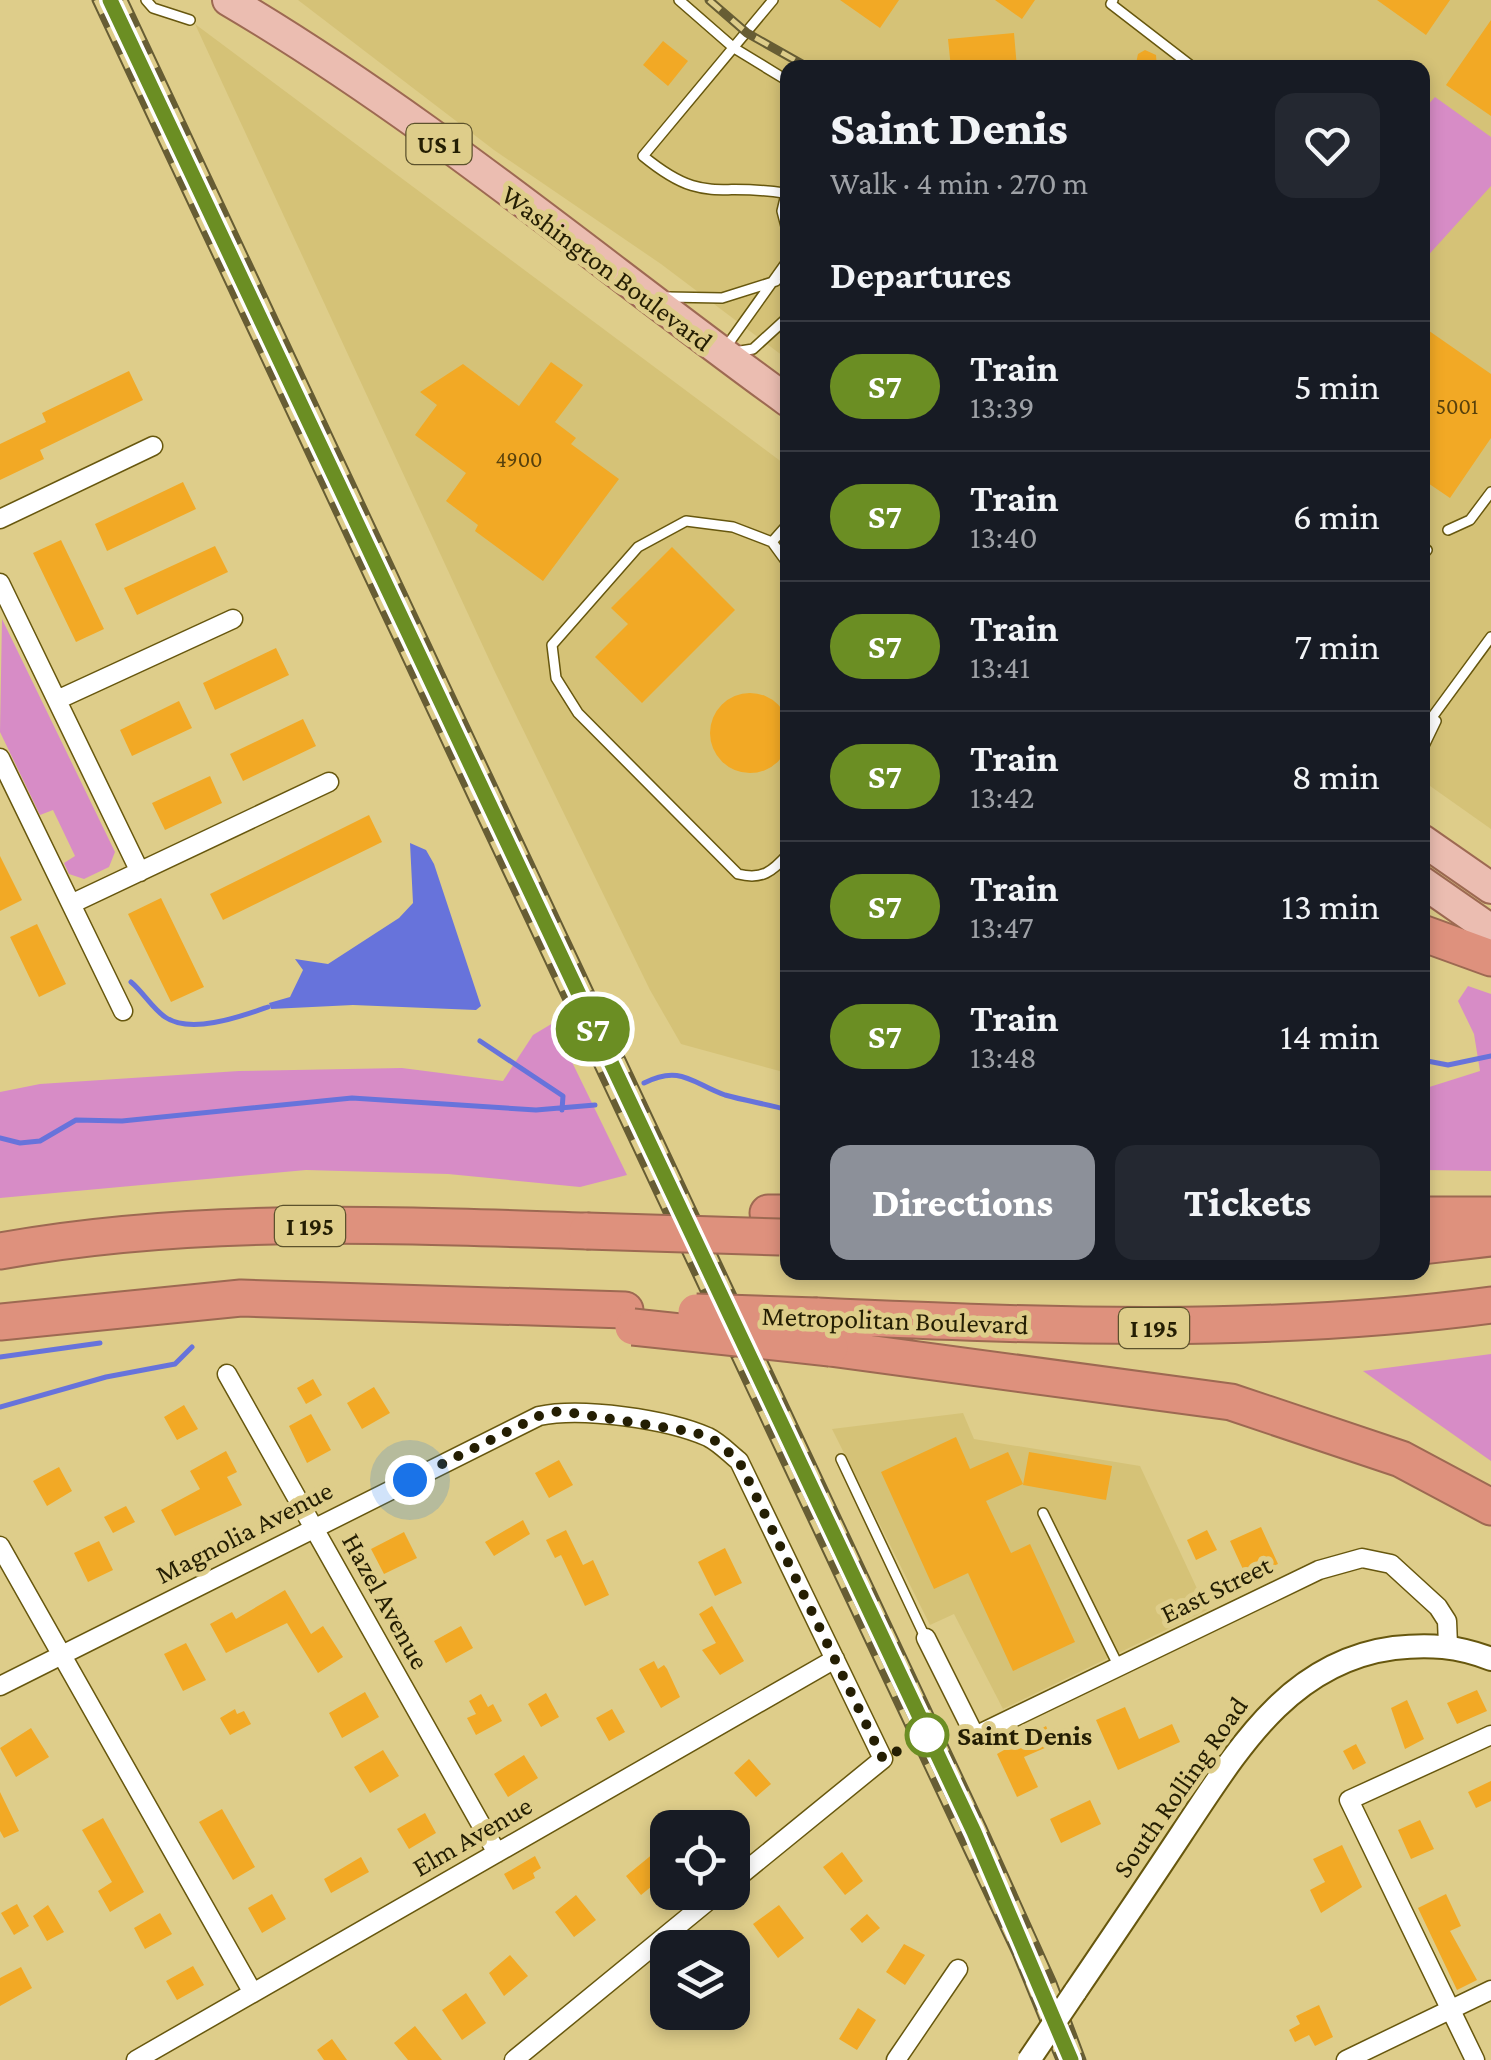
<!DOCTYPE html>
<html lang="en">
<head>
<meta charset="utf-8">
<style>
	:root { --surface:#171b24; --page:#242831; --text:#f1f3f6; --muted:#9ea1a6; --line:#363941; --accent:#8c9099 }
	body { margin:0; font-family:"Crimson Pro",serif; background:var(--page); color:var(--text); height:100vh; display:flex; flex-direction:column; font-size:38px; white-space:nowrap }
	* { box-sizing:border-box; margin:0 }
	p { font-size:32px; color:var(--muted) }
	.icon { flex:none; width:55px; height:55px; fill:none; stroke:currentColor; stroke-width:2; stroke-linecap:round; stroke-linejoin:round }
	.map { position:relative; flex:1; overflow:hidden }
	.sheet { position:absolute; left:780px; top:60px; width:650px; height:1220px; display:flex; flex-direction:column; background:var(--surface); border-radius:20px; box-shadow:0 5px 15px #0003 }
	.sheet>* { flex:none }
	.badge { padding:0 20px; border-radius:32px; font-size:35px; line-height:65px }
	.buttons { position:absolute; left:650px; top:1810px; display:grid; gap:20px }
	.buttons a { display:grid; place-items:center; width:100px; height:100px; border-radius:20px; background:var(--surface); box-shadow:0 5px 15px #0003; font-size:50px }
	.you { position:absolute; width:50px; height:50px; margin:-25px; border:8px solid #fff; border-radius:50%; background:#1a73e8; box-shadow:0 0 0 15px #1a73e833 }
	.map>.badge { position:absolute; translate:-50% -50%; box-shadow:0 0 0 5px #fff }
	h2 { padding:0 50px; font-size:38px; line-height:90px }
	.round { display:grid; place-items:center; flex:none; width:105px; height:105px; border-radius:20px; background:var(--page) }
	.head { display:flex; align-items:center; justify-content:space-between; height:170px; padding:0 50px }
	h1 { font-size:48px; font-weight:800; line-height:75px }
	.button { display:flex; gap:20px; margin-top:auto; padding:20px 50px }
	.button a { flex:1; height:115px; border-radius:20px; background:var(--accent); color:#fff; font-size:40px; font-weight:800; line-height:115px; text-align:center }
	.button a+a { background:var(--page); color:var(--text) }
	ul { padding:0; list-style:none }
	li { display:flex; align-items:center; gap:30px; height:130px; padding:0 50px; border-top:2px solid var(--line) }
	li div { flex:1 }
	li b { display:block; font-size:38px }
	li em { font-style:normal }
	li .badge { min-width:110px; font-weight:700; text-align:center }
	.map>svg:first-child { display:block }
	.built { fill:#d5c277 }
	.green { fill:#d78cc6 }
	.water { fill:#6773db }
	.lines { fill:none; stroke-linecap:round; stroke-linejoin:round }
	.stream { stroke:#6773db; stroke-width:5 }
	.building { fill:#f2a925 }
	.service-casing { stroke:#67570e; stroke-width:12 }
	.minor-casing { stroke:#67570e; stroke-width:21 }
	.tertiary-casing { stroke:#67570e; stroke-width:26 }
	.primary-casing { stroke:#9d6952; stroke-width:34 }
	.motorway-casing { stroke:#9d6952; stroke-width:39 }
	.service { stroke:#fff; stroke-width:9 }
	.minor { stroke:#fff; stroke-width:18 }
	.tertiary { stroke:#fff; stroke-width:22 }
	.primary { stroke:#ebbdb1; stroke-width:30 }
	.motorway { stroke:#de917d; stroke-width:35 }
	.rail-casing { stroke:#675d34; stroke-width:9 }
	.rail { stroke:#decd8a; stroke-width:5; stroke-dasharray:15; stroke-linecap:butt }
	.tertiary-bridge-casing { stroke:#67570e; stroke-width:26; stroke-linecap:butt }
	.motorway-bridge-casing { stroke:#9d6952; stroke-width:39; stroke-linecap:butt }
	.tertiary-bridge { stroke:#fff; stroke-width:22 }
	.motorway-bridge { stroke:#de917d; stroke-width:35 }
	.line-casing { stroke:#fff; stroke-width:22 }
	.line { stroke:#6b8e23; stroke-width:15 }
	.walk { stroke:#241e03; stroke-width:10; stroke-dasharray:0 18 }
	.stop-dot { fill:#fff; stroke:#6b8e23; stroke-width:5 }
	.labels { text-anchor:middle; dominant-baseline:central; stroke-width:10; stroke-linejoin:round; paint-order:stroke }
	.number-label { font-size:22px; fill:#58410c }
	.shield { fill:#decd8a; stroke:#5c522c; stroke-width:2.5 }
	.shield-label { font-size:25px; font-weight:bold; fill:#241e03 }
	.street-label { font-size:28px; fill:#241e03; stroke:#decd8a }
	.stop-label { font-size:28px; font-weight:bold; fill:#241e03; stroke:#decd8a; text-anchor:start }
</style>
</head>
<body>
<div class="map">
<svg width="1491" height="2060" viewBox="0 0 1491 2060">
	<rect width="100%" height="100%" fill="#decd8a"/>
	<path class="built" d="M298 0H1491V829L1423 781 1422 68H788L787 359 661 264 494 150Z
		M195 24 787 466V1073L681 1044 650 990 494 670Z
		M963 1413 974 1439 1140 1466 1207 1610 1003 1709 954 1614 930 1625 832 1429Z"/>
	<path class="green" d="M1435 97 1491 137V186L1423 261V110Z
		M2 619 115 852 109 867 84 879 69 874 64 863 75 856 53 810 40 815 0 732Z
		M1468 986 1491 994V1171L1423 1170V1089L1480 1071 1474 1034 1458 1001Z
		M553 1023 627 1175 580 1187 448 1174 306 1170 0 1198V1092L40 1084 239 1071 402 1068 503 1081 533 1035Z
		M1491 1354V1461L1363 1371Z"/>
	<path class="water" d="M410 843 426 850 434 864 481 1006 476 1010 353 1005 271 1009 269 1003 290 997 303 970 295 959 328 964 399 918 413 903Z"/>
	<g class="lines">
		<path class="stream" d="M131 982C143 992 152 1008 165 1017 191 1035 242 1016 268 1007
			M480 1041 563 1096 562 1110
			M1422 1060 1448 1065 1491 1056
			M644 1083C681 1064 693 1084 725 1095 746 1101 767 1104 788 1110
			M0 1138 20 1143 40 1141 76 1120 122 1121 352 1098 536 1110 595 1105
			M0 1357 100 1343
			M0 1407 106 1377 175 1364 192 1347"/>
	</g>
	<path class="building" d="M840 0H899L880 28Z
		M995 0H1035L1022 19Z
		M1377 0H1450L1426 35Z
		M1491 20V116L1446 85Z
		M1014 33 1017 68H951L948 39Z
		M663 41 688 61 668 86 643 65Z
		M1145 50 1156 55 1157 68H1135L1138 54Z
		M1422 326 1491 374V438L1450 498 1422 479Z
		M551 362 583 385 555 422 576 438 571 444 619 479 543 581 475 531 478 525 446 501 466 473 415 435 437 405 420 392 463 364 519 406Z
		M129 371 143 400 40 450 44 459 0 480V444L46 422 42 413Z
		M183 482 196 509 107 551 95 524Z
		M61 540 104 629 76 642 33 553Z
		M215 546 228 572 137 615 124 588Z
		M672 547 735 610 642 703 595 657 628 624 611 608Z
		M276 648 289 675 215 710 203 683Z
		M710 733a40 40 0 1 1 80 0a40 40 0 1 1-80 0Z
		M179 701 192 728 132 756 120 730Z
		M303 719 316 746 243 781 230 754Z
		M210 776 222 803 165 830 152 803Z
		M369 815 382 842 223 920 210 894Z
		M0 856 22 900 0 911Z
		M161 898 204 987 171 1002 128 914Z
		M37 924 66 984 39 997 10 937Z
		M313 1379 322 1395 306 1404 297 1388Z
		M374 1387 390 1413 362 1429 347 1403Z
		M184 1405 198 1429 177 1440 164 1417Z
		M311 1414 331 1450 307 1463 289 1426Z
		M956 1437 970 1469 1008 1452 1023 1484 986 1501 1011 1553 1030 1544 1075 1642 1013 1671 968 1573 934 1589 881 1472Z
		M226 1451 237 1472 227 1477 242 1505 175 1536 161 1510 200 1489 190 1471Z
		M1029 1452 1112 1466 1106 1500 1023 1485Z
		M559 1460 573 1485 549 1498 535 1473Z
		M59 1467 72 1491 47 1506 33 1481Z
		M126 1506 135 1522 113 1533 104 1517Z
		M523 1520 530 1534 494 1556 485 1542Z
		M1261 1527 1278 1564 1247 1578 1230 1541Z
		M566 1530 583 1565 593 1560 609 1595 585 1606 561 1555 555 1558 546 1540Z
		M1207 1530 1217 1550 1196 1560 1187 1540Z
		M404 1532 417 1558 384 1574 371 1549Z
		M99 1541 113 1570 88 1582 74 1553Z
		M725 1548 742 1583 715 1596 698 1562Z
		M285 1590 311 1634 323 1626 343 1657 318 1673 287 1623 226 1653 210 1624 232 1612 236 1619Z
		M712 1606 744 1661 720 1675 702 1650 716 1643 699 1614Z
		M461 1626 473 1648 446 1663 434 1641Z
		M186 1643 206 1680 183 1691 164 1654Z
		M654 1661 658 1669 664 1665 667 1669 680 1697 661 1708 639 1669Z
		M1477 1690 1487 1711 1457 1724 1447 1703Z
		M365 1692 379 1717 342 1738 329 1713Z
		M546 1693 559 1717 541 1727 528 1704Z
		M481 1694 488 1707 493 1704 502 1721 476 1735 467 1718 476 1714 469 1701Z
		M1407 1700 1424 1739 1405 1749 1391 1708Z
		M1125 1707 1139 1739 1172 1724 1180 1742 1118 1770 1096 1720Z
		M235 1709 237 1714 244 1711 251 1724 230 1735 220 1718Z
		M612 1709 625 1732 609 1741 596 1718Z
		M1046 1726 1054 1744 1024 1757 1038 1787 1017 1797 997 1754Z
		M31 1728 49 1757 16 1777 0 1748Z
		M1356 1744 1366 1763 1353 1770 1343 1751Z
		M383 1750 399 1776 370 1793 354 1767Z
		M524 1755 538 1778 508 1797 494 1774Z
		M749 1759 771 1784 756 1797 734 1773Z
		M1491 1781V1801L1476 1808 1468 1792Z
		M0 1792 19 1831 4 1838 0 1831Z
		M1090 1800 1101 1824 1061 1843 1050 1819Z
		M222 1809 255 1867 233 1880 199 1822Z
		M425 1813 436 1833 409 1849 397 1829Z
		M103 1818 144 1892 110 1912 98 1891 112 1882 82 1830Z
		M1420 1820 1434 1849 1411 1859 1398 1830Z
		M1342 1845 1362 1887 1321 1913 1310 1890 1325 1882 1313 1859Z
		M842 1852 863 1881 845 1895 823 1867Z
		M654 1853 668 1873 641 1895 626 1876Z
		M535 1856 541 1868 533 1873 535 1878 513 1890 504 1874Z
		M361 1857 369 1872 331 1893 324 1879Z
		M272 1894 286 1919 262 1933 248 1908Z
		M1446 1894 1461 1926 1450 1931 1477 1980 1457 1990 1418 1908Z
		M576 1895 596 1920 574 1937 555 1912Z
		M17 1904 29 1926 14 1935 1 1913Z
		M48 1905 64 1932 47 1941 33 1916Z
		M779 1905 804 1938 778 1958 753 1924Z
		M160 1913 172 1934 145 1949 134 1928Z
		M867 1914 880 1928 862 1943 850 1929Z
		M904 1944 925 1955 905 1985 886 1972Z
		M510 1955 528 1976 504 1996 489 1973Z
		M193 1966 204 1985 177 2000 166 1981Z
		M21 1967 32 1988 0 2006V1978Z
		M466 1993 486 2023 462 2040 442 2010Z
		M1319 2005 1333 2037 1315 2046 1309 2035 1295 2042 1289 2030 1300 2024 1296 2016Z
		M858 2008 876 2020 857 2050 839 2039Z
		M415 2026 442 2060H408L394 2043Z
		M332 2039 347 2060H324L317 2050Z"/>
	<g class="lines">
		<g class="service-casing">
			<path id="service" d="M146 0 153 8 190 20
				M679 0 734 48 788 81
				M773 0 643 156C704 206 715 182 784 193
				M1113 0 1111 4 1194 68
				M788 186 782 211 788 234
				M667 297 722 298 776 281
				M785 322 788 358
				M726 347 788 260
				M734 352 753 349 788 317
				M1448 530 1470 520 1491 492
				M772 542 788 524
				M1422 547 1427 550 1422 556
				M788 564 772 542 733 527 686 521 638 547 552 645 556 678 578 713 738 874C762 880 772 872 788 854
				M1422 731 1491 637
				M1422 750 1436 721
				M841 1459 925 1637
				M1043 1513 1119 1667"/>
		</g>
		<g class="minor-casing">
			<path id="minor" d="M0 519 153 446
				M0 583 140 872
				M57 700 233 619
				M0 758 123 1011
				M71 904 329 782
				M227 1374 497 1853
				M0 1546 253 1993
				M926 1638 975 1736 1319 1570 1362 1558 1391 1564 1438 1607 1447 1621 1448 1645
				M0 1686 539 1416C582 1407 667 1419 708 1437 720 1443 729 1453 739 1461L883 1759 732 1882
				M136 2060 835 1659
				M514 2060 719 1892
				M896 2060 958 1969
				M1346 2060 1491 1990
				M1475 2060 1349 1800 1491 1735"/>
		</g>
		<g class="tertiary-casing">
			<path id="tertiary" d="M1075 1992C1111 1939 1147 1886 1182 1833 1237 1751 1288 1662 1394 1648 1429 1644 1458 1646 1491 1659"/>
		</g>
		<g class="primary-casing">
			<path id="primary" d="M228 0C425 116 603 267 788 401
				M1422 840 1491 888
				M1422 882 1491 930"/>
		</g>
		<g class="motorway-casing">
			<path id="motorway" d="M1422 933 1491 958
				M768 1213H788
				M1422 1215H1491
				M1422 1246 1491 1238
				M0 1251C193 1216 392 1225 587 1231
				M817 1316C1043 1326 1266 1335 1491 1305
				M0 1322 241 1298 625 1310
				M830 1348 1231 1402 1401 1459 1491 1507"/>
		</g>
		<use href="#service" class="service"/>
		<use href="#minor" class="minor"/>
		<use href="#tertiary" class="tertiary"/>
		<use href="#primary" class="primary"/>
		<use href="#motorway" class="motorway"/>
		<g class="rail-casing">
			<path id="rail" d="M96 0 1016 1953 1060 2060
				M124 0 983 1828 1053 1983 1082 2060
				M709 0 747 33 809 68"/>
		</g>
		<use href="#rail" class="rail"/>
		<g class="tertiary-bridge-casing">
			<path id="tertiary-bridge" d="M1029 2060 1075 1992"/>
		</g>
		<g class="motorway-bridge-casing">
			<path id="motorway-bridge" d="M587 1231 780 1237
				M696 1312 817 1316
				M633 1327 830 1348"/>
		</g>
		<use href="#tertiary-bridge" class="tertiary-bridge"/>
		<use href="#motorway-bridge" class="motorway-bridge"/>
	</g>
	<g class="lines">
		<g class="line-casing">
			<path id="line" d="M110 0 974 1832 1071 2060"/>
		</g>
		<use href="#line" class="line"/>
		<path class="walk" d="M410 1480 539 1416 560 1411 694 1432 714 1440 739 1461 883 1759 927 1735"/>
	</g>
	<circle class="stop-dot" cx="927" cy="1735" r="20"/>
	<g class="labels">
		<g class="number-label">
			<text x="1457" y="406">5001</text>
			<text x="519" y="459">4900</text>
		</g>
		<g class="shield">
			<rect x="406.5" y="124" width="65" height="40" rx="8"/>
			<rect x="275" y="1206" width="70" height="40" rx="8"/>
			<rect x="1119" y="1308" width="70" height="40" rx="8"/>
		</g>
		<g class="shield-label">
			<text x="439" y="144">US 1</text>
			<text x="310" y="1226">I 195</text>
			<text x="1154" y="1328">I 195</text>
		</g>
		<g class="street-label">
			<text transform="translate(607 268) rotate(37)">Washington Boulevard</text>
			<text transform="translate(895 1320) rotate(2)">Metropolitan Boulevard</text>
			<text transform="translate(244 1532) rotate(-27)">Magnolia Avenue</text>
			<text transform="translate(1216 1589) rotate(-26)">East Street</text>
			<text transform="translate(386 1601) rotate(61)">Hazel Avenue</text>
			<text transform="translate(1180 1787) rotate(-55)">South Rolling Road</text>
			<text transform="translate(472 1836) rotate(-30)">Elm Avenue</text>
		</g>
		<g class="stop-label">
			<text x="957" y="1735">Saint Denis</text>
		</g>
	</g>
</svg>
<div class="buttons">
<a><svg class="icon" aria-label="locate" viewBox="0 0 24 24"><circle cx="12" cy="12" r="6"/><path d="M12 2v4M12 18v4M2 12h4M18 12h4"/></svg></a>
<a><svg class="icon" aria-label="layers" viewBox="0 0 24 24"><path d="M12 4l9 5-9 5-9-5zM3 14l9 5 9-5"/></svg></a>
</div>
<div class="you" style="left:410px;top:1480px"></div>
<b class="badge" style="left:593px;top:1029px;background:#6b8e23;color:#fff">S7</b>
<section class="sheet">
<div class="head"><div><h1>Saint Denis</h1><p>Walk · 4 min · 270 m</p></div><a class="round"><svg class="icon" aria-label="heart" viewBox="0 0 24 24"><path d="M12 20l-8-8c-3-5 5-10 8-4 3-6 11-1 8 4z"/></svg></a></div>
<h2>Departures</h2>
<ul>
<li><span class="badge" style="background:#6b8e23;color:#fff">S7</span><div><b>Train</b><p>13:39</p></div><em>5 min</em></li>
<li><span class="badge" style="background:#6b8e23;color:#fff">S7</span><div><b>Train</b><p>13:40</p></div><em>6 min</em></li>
<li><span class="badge" style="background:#6b8e23;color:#fff">S7</span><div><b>Train</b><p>13:41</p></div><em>7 min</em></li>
<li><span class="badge" style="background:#6b8e23;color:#fff">S7</span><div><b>Train</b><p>13:42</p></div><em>8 min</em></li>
<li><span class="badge" style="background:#6b8e23;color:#fff">S7</span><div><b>Train</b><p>13:47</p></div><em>13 min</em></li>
<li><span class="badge" style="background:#6b8e23;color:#fff">S7</span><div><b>Train</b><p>13:48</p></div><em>14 min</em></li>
</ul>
<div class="button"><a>Directions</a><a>Tickets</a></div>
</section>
</div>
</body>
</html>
